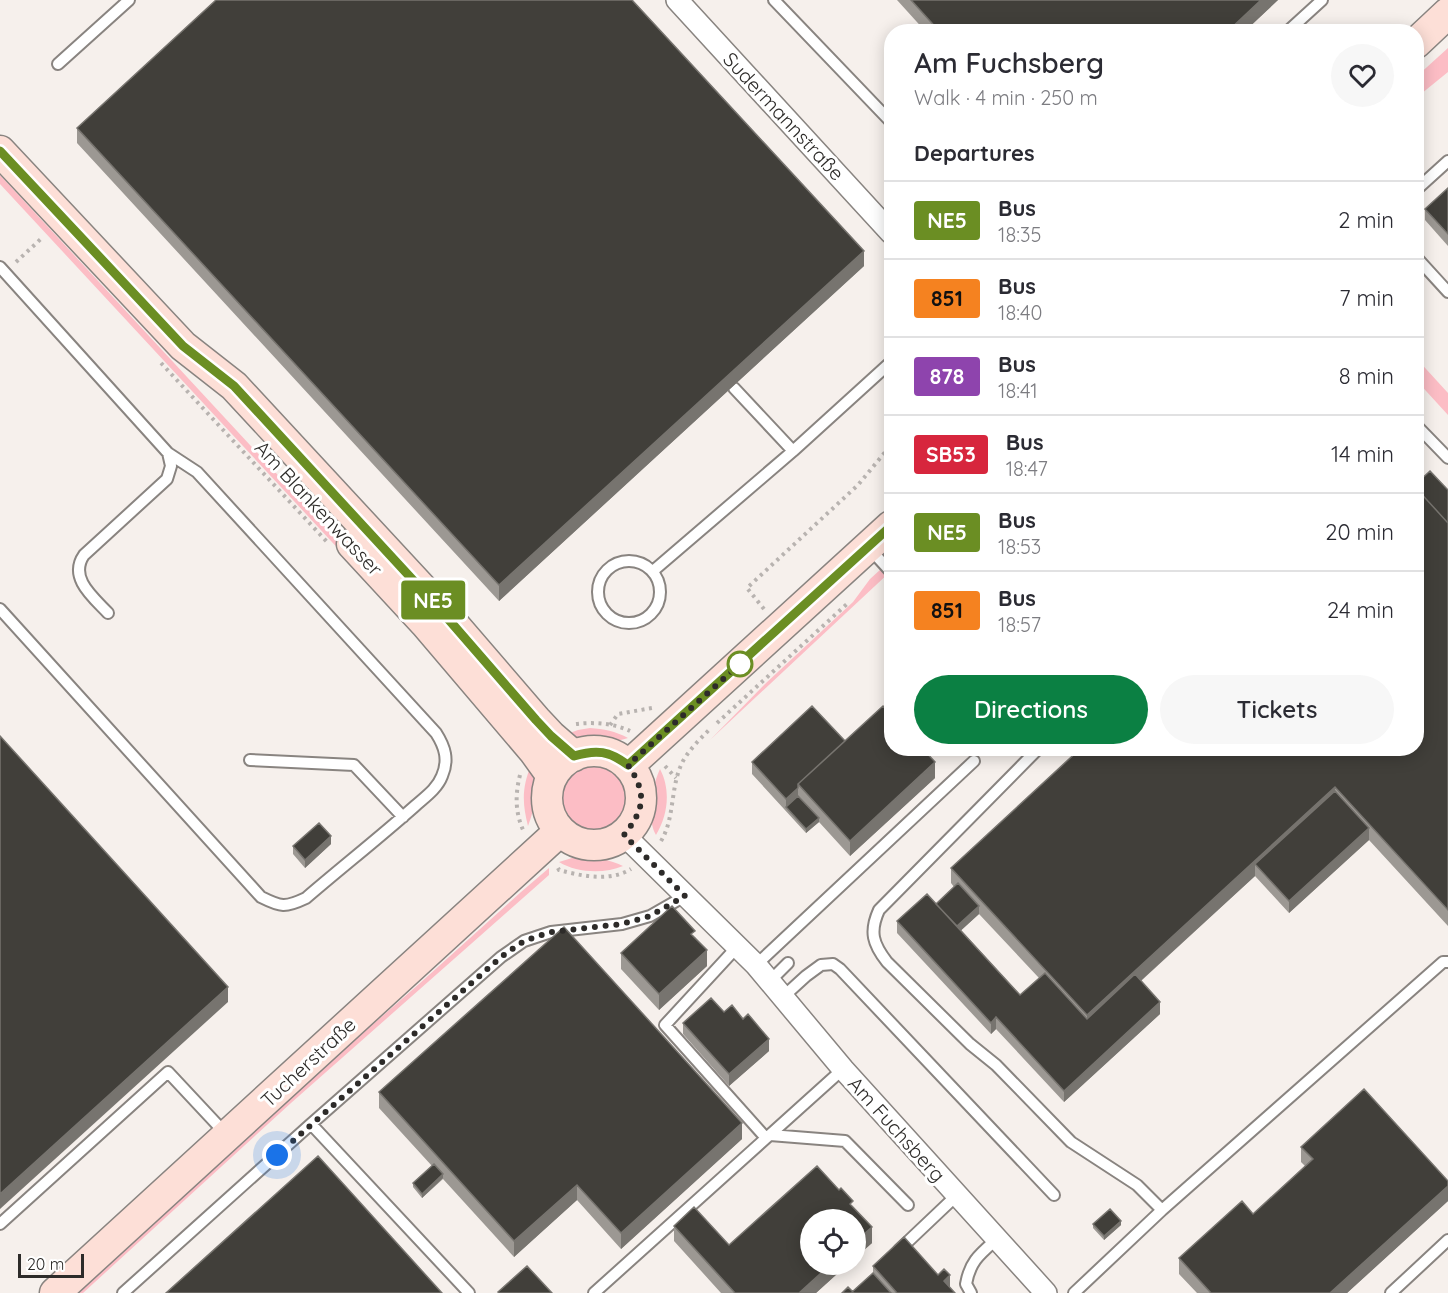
<!DOCTYPE html>
<html lang="en">
<head>
<meta charset="utf-8">
<style>
	:root { --surface:#fff; --page:#f7f7f7; --text:#2b2b33; --muted:#7c7c81; --line:#e1e1e2; --accent:#0b8043 }
	body { margin:0; font-family:Quicksand,sans-serif; background:var(--page); color:var(--text); height:100vh; display:flex; flex-direction:column; font-size:22px; white-space:nowrap }
	* { box-sizing:border-box; margin:0 }
	p { font-size:20px; color:var(--muted) }
	.icon { flex:none; width:33px; height:33px; fill:none; stroke:currentColor; stroke-width:2; stroke-linecap:round; stroke-linejoin:round }
	.map { position:relative; flex:1; overflow:hidden }
	.drawer { position:absolute; left:884px; top:24px; width:540px; height:732px; display:flex; flex-direction:column; background:var(--surface); border-radius:24px; box-shadow:0 3px 15px #0003 }
	.drawer>* { flex:none }
	.badge { padding:0 12px; border-radius:4px; font-size:21px; line-height:39px }
	.buttons { position:absolute; left:800px; top:1209px; display:grid; gap:12px }
	.buttons a { display:grid; place-items:center; width:66px; height:66px; border-radius:50%; background:var(--surface); box-shadow:0 3px 15px #0003; font-size:30px }
	.scale { position:absolute; left:18px; bottom:15px; width:66px; box-sizing:border-box; padding-left:6px; border:3px solid #2d2b29; border-top:0; font-size:16px; line-height:21px; white-space:nowrap; color:#2d2b29; -webkit-text-stroke:4px #fff; paint-order:stroke }
	.you { position:absolute; width:30px; height:30px; margin:-15px; border:4px solid #fff; border-radius:50%; background:#1a73e8; box-shadow:0 0 0 9px #1a73e833 }
	.map>.badge { position:absolute; translate:-50% -50%; box-shadow:0 0 0 3px #fff }
	h2 { padding:0 30px; font-size:22px; line-height:54px }
	.round { display:grid; place-items:center; flex:none; width:63px; height:63px; border-radius:32px; background:var(--page) }
	.headline { display:flex; align-items:center; justify-content:space-between; height:102px; padding:0 30px }
	h1 { font-size:28px; font-weight:600; line-height:45px }
	.primary-button { display:flex; gap:12px; margin-top:auto; padding:12px 30px }
	.primary-button a { flex:1; height:69px; border-radius:36px; background:var(--accent); color:#fff; font-size:24px; font-weight:600; line-height:69px; text-align:center }
	.primary-button a+a { background:var(--page); color:var(--text) }
	ul { padding:0; list-style:none }
	li { display:flex; align-items:center; gap:18px; height:78px; padding:0 30px; border-top:2px solid var(--line) }
	li div { flex:1 }
	li b { display:block; font-size:22px }
	li em { font-style:normal }
	li .badge { min-width:66px; font-weight:700; text-align:center }
	.map>svg:first-child { display:block }
	.green { fill:#fcbdc5 }
	.lines { fill:none; stroke-linecap:round; stroke-linejoin:round }
	.lane-casing { stroke:#898480; stroke-width:14 }
	.street-casing { stroke:#898480; stroke-width:24 }
	.secondary-casing { stroke:#898480; stroke-width:33 }
	.path { stroke:#b8b3b0; stroke-width:4; stroke-dasharray:3 4.5; stroke-linecap:butt }
	.lane { stroke:#fff; stroke-width:10 }
	.street { stroke:#fff; stroke-width:21 }
	.secondary { stroke:#fddfd7; stroke-width:30 }
	.wall { fill:#9c9893; fill-rule:evenodd }
	.shaded-wall { fill:#77746f }
	.building { fill:#413f3a; stroke:#77746f; stroke-width:1.5 }
	.line-casing { stroke:#fff; stroke-width:14 }
	.line { stroke:#6b8e23; stroke-width:9 }
	.walk { stroke:#2d2b29; stroke-width:6; stroke-dasharray:0 10.8 }
	.stop-dot { fill:#fff; stroke:#6b8e23; stroke-width:3 }
	.labels { text-anchor:middle; dominant-baseline:central; stroke-width:6; stroke-linejoin:round; paint-order:stroke }
	.street-label { font-size:20px; fill:#2d2b29; stroke:#fff }
</style>
</head>
<body>
<div class="map">
<svg width="1448" height="1293" viewBox="0 0 1448 1293">
	<rect width="100%" height="100%" fill="#f6f0ec"/>
	<path class="green" d="M1448 48V72L1416 98V77Z
		M0 175 425 634 421 638 0 184Z
		M1416 358 1448 393V415L1416 380Z
		M891 560V571L710 740 765 684 853 602 870 579Z
		M590 728C604 729 615 731 628 738 617 742 610 741 599 741 586 740 576 740 564 735L578 730Z
		M531 765C540 782 535 808 528 826 522 802 522 788 531 765Z
		M560 799a34 34 0 1 1 68 0a34 34 0 1 1-68 0Z
		M660 769C671 790 668 815 656 835 646 818 652 786 660 769Z
		M572 858C591 857 606 858 623 866 604 874 577 873 559 862Z
		M549 868V875L291 1103 83 1293H76L300 1088 419 984 521 892Z"/>
	<g class="lines">
		<g class="lane-casing">
			<path id="lane" d="M774 0 891 122
				M1287 32 1322 0
				M58 64 129 0
				M1416 190 1448 161
				M1416 257 1448 292
				M0 267 168 453 197 472 436 733C445 747 449 760 442 776 437 789 425 797 415 806 379 838 342 867 306 898 285 908 281 907 261 897L0 609
				M734 388 793 451
				M1416 425 1448 458
				M870 549 891 572
				M598 592a31 31 0 1 1 62 0a31 31 0 1 1-62 0Z
				M653 571 793 451 891 362
				M108 613C94 598 68 578 84 555L167 479 171 466 168 453
				M1039 748 879 910C869 932 873 944 887 962L970 1044 996 1065 1071 1142 1137 1185 1162 1210
				M250 760 354 765 403 817
				M737 947 665 1025 766 1138
				M756 965 974 761
				M770 981 788 963
				M783 997 806 976 821 965 833 964 840 969 1054 1195
				M311 1124 501 957 524 941 551 932 622 924 650 916 685 896
				M770 1135 845 1141 908 1205
				M0 1224 168 1072 225 1133
				M899 1250 957 1195
				M123 1293 311 1124 469 1293
				M594 1293 843 1069
				M971 1293 966 1284C970 1261 980 1254 997 1239
				M1074 1293 1162 1210 1443 962H1448
				M1391 1293 1448 1240"/>
		</g>
		<g class="street-casing">
			<path id="street" d="M677 0 891 233
				M624 835 756 965 843 1069 1046 1293"/>
		</g>
		<g class="secondary-casing">
			<path id="secondary" d="M1416 43 1448 13
				M0 151 183 346 234 386 437 605 536 720 551 736 574 756
				M352 544 426 624 534 751 552 776
				M547 798a47 47 0 1 1 94 0a47 47 0 1 1-94 0Z
				M628 766 891 526
				M55 1293 560 831"/>
		</g>
		<path class="path" d="M16 262 43 237
			M161 363 327 542
			M764 609 747 588 858 485 891 445
			M717 723 848 603
			M576 724C594 722 613 723 630 731
			M610 725 618 714 652 708
			M665 766 676 778
			M520 775C515 795 515 813 524 832
			M661 841C675 818 670 788 682 763 688 751 699 740 709 730
			M558 868 559 870C581 876 610 882 631 869"/>
		<use href="#lane" class="lane"/>
		<use href="#street" class="street"/>
		<use href="#secondary" class="secondary"/>
	</g>
	<path class="wall" d="M897 0H1278L1244 32H926Z
		M77 128 864 266 499 601 77 143Z
		M1448 188V246L1425 220V209Z
		M1448 490V926L1369 840 1289 913 1255 876 1141 981 1160 1014 1064 1102 996 1029 991 1034 897 933V921L936 904 954 887 951 883V868L1416 748ZM979 914 1039 978 1020 995 961 930Z
		M845 741 935 778 850 856 819 822 806 833 752 774V762Z
		M331 844 305 868 293 854V846Z
		M695 937 707 966 659 1010 621 969V953Z
		M724 1012 743 1019 769 1051 729 1086 683 1034V1023Z
		M379 1092 742 1139 621 1249 577 1200 514 1257 443 1179 422 1198 413 1187V1183L432 1166 379 1108Z
		M1301 1147 1448 1201 1347 1293H1197L1179 1274V1258L1253 1214 1305 1166 1301 1162Z
		M853 1207 872 1243 855 1258V1220L810 1264H848L816 1293H721L674 1241V1226L729 1245Z
		M1093 1224 1121 1225 1104 1240 1093 1228Z
		M873 1266 950 1288 955 1293H842L852 1292 873 1273Z"/>
	<path class="shaded-wall" d="M1261 0H1278L1244 32H1227Z
		M864 251V266L499 601V585Z
		M935 762V778L850 856V841Z
		M1335 787V803L1255 864V876L1087 1030V1015Z
		M798 788V799L786 807V811V799Z
		M819 818V822L806 833V829Z
		M1369 828V840L1289 913V901Z
		M331 836V844L305 868V860Z
		M979 906V914L955 936V928Z
		M707 950V966L659 1010V994Z
		M228 987V1002L0 1209V1194Z
		M1160 1002V1014L1064 1102V1091Z
		M996 1017V1029L991 1034V1023Z
		M769 1039V1051L729 1086V1074Z
		M742 1123V1139L621 1249V1233Z
		M443 1174V1178L422 1198V1194Z
		M577 1185V1200L514 1257V1241Z
		M1448 1186V1201L1347 1293H1330Z
		M1121 1221V1225L1104 1240V1236Z
		M872 1227V1243L855 1258V1242Z
		M831 1264H848L816 1293H799Z
		M950 1275V1291L944 1281Z"/>
	<path class="building" d="M216 0H632L864 251 499 585 77 128Z
		M911 0H1261L1227 32H940Z
		M1448 188V234L1425 209Z
		M1430 471 1448 490V523L1416 488V484Z
		M1416 488 1448 523V910L1335 787 1087 1015 951 868 1081 748H1416Z
		M812 706 845 741 798 784V788L786 799 752 762Z
		M883 706 891 715V748H922L935 762 850 841 798 784Z
		M0 736 228 987 0 1194Z
		M1335 791 1369 828 1289 901 1255 864Z
		M798 796 819 818 806 829 786 807Z
		M319 823 331 836 305 860 293 846Z
		M958 883 979 906 957 926 936 904Z
		M927 894 1020 995 1045 973 1087 1019 1135 974 1160 1002 1064 1091 996 1017 991 1023 897 921Z
		M672 906 695 931 691 934 707 950 659 994 621 953Z
		M564 927 742 1123 621 1233 577 1185 514 1241 379 1092Z
		M711 998 724 1012 732 1005 743 1019 748 1014 769 1039 729 1074 683 1023Z
		M1364 1089 1448 1181V1186L1330 1293H1211L1179 1258 1242 1201 1253 1214 1313 1159 1301 1147Z
		M318 1156 442 1293H166Z
		M434 1164 443 1174 422 1194 413 1183Z
		M817 1166 839 1190 841 1188 853 1201 850 1204 872 1227 855 1242V1220H810V1264H831L799 1293H735L674 1226 694 1207 729 1245Z
		M1110 1209 1121 1221 1104 1236 1093 1224Z
		M904 1237 938 1275 944 1269 950 1275 944 1281 955 1293H897L873 1266Z
		M527 1266 552 1293H499L498 1292Z
		M873 1273 891 1293H854L852 1292Z
		M848 1287 854 1293H842Z"/>
	<g class="lines">
		<g class="line-casing">
			<path id="line" d="M0 151 183 346 234 386 436 605 536 720 551 736 574 756C597 749 609 751 628 765L891 526"/>
		</g>
		<use href="#line" class="line"/>
		<path class="walk" d="M277 1155 501 957 524 941 551 932 622 924 650 916 685 896 624 835C645 809 647 793 628 765L740 664"/>
	</g>
	<circle class="stop-dot" cx="740" cy="664" r="12"/>
	<g class="labels">
		<g class="street-label">
			<text transform="translate(784 116) rotate(47)">Sudermannstraße</text>
			<text transform="translate(319 508) rotate(47)">Am Blankenwasser</text>
			<text transform="translate(308 1062) rotate(-43)">Tucherstraße</text>
			<text transform="translate(897 1129) rotate(48)">Am Fuchsberg</text>
		</g>
	</g>
</svg>
<div class="buttons">
<a><svg class="icon" aria-label="locate" viewBox="0 0 24 24"><circle cx="12" cy="12" r="6"/><path d="M12 2v4M12 18v4M2 12h4M18 12h4"/></svg></a>
</div>
<div class="scale">20 m</div>
<div class="you" style="left:277px;top:1155px"></div>
<b class="badge" style="left:433px;top:600px;background:#6b8e23;color:#fff">NE5</b>
<section class="drawer">
<div class="headline"><div><h1>Am Fuchsberg</h1><p>Walk · 4 min · 250 m</p></div><a class="round"><svg class="icon" aria-label="heart" viewBox="0 0 24 24"><path d="M12 20l-8-8c-3-5 5-10 8-4 3-6 11-1 8 4z"/></svg></a></div>
<h2>Departures</h2>
<ul>
<li><span class="badge" style="background:#6b8e23;color:#fff">NE5</span><div><b>Bus</b><p>18:35</p></div><em>2 min</em></li>
<li><span class="badge" style="background:#f58220;color:#111">851</span><div><b>Bus</b><p>18:40</p></div><em>7 min</em></li>
<li><span class="badge" style="background:#8e44ad;color:#fff">878</span><div><b>Bus</b><p>18:41</p></div><em>8 min</em></li>
<li><span class="badge" style="background:#d7263d;color:#fff">SB53</span><div><b>Bus</b><p>18:47</p></div><em>14 min</em></li>
<li><span class="badge" style="background:#6b8e23;color:#fff">NE5</span><div><b>Bus</b><p>18:53</p></div><em>20 min</em></li>
<li><span class="badge" style="background:#f58220;color:#111">851</span><div><b>Bus</b><p>18:57</p></div><em>24 min</em></li>
</ul>
<div class="primary-button"><a>Directions</a><a>Tickets</a></div>
</section>
</div>
</body>
</html>
